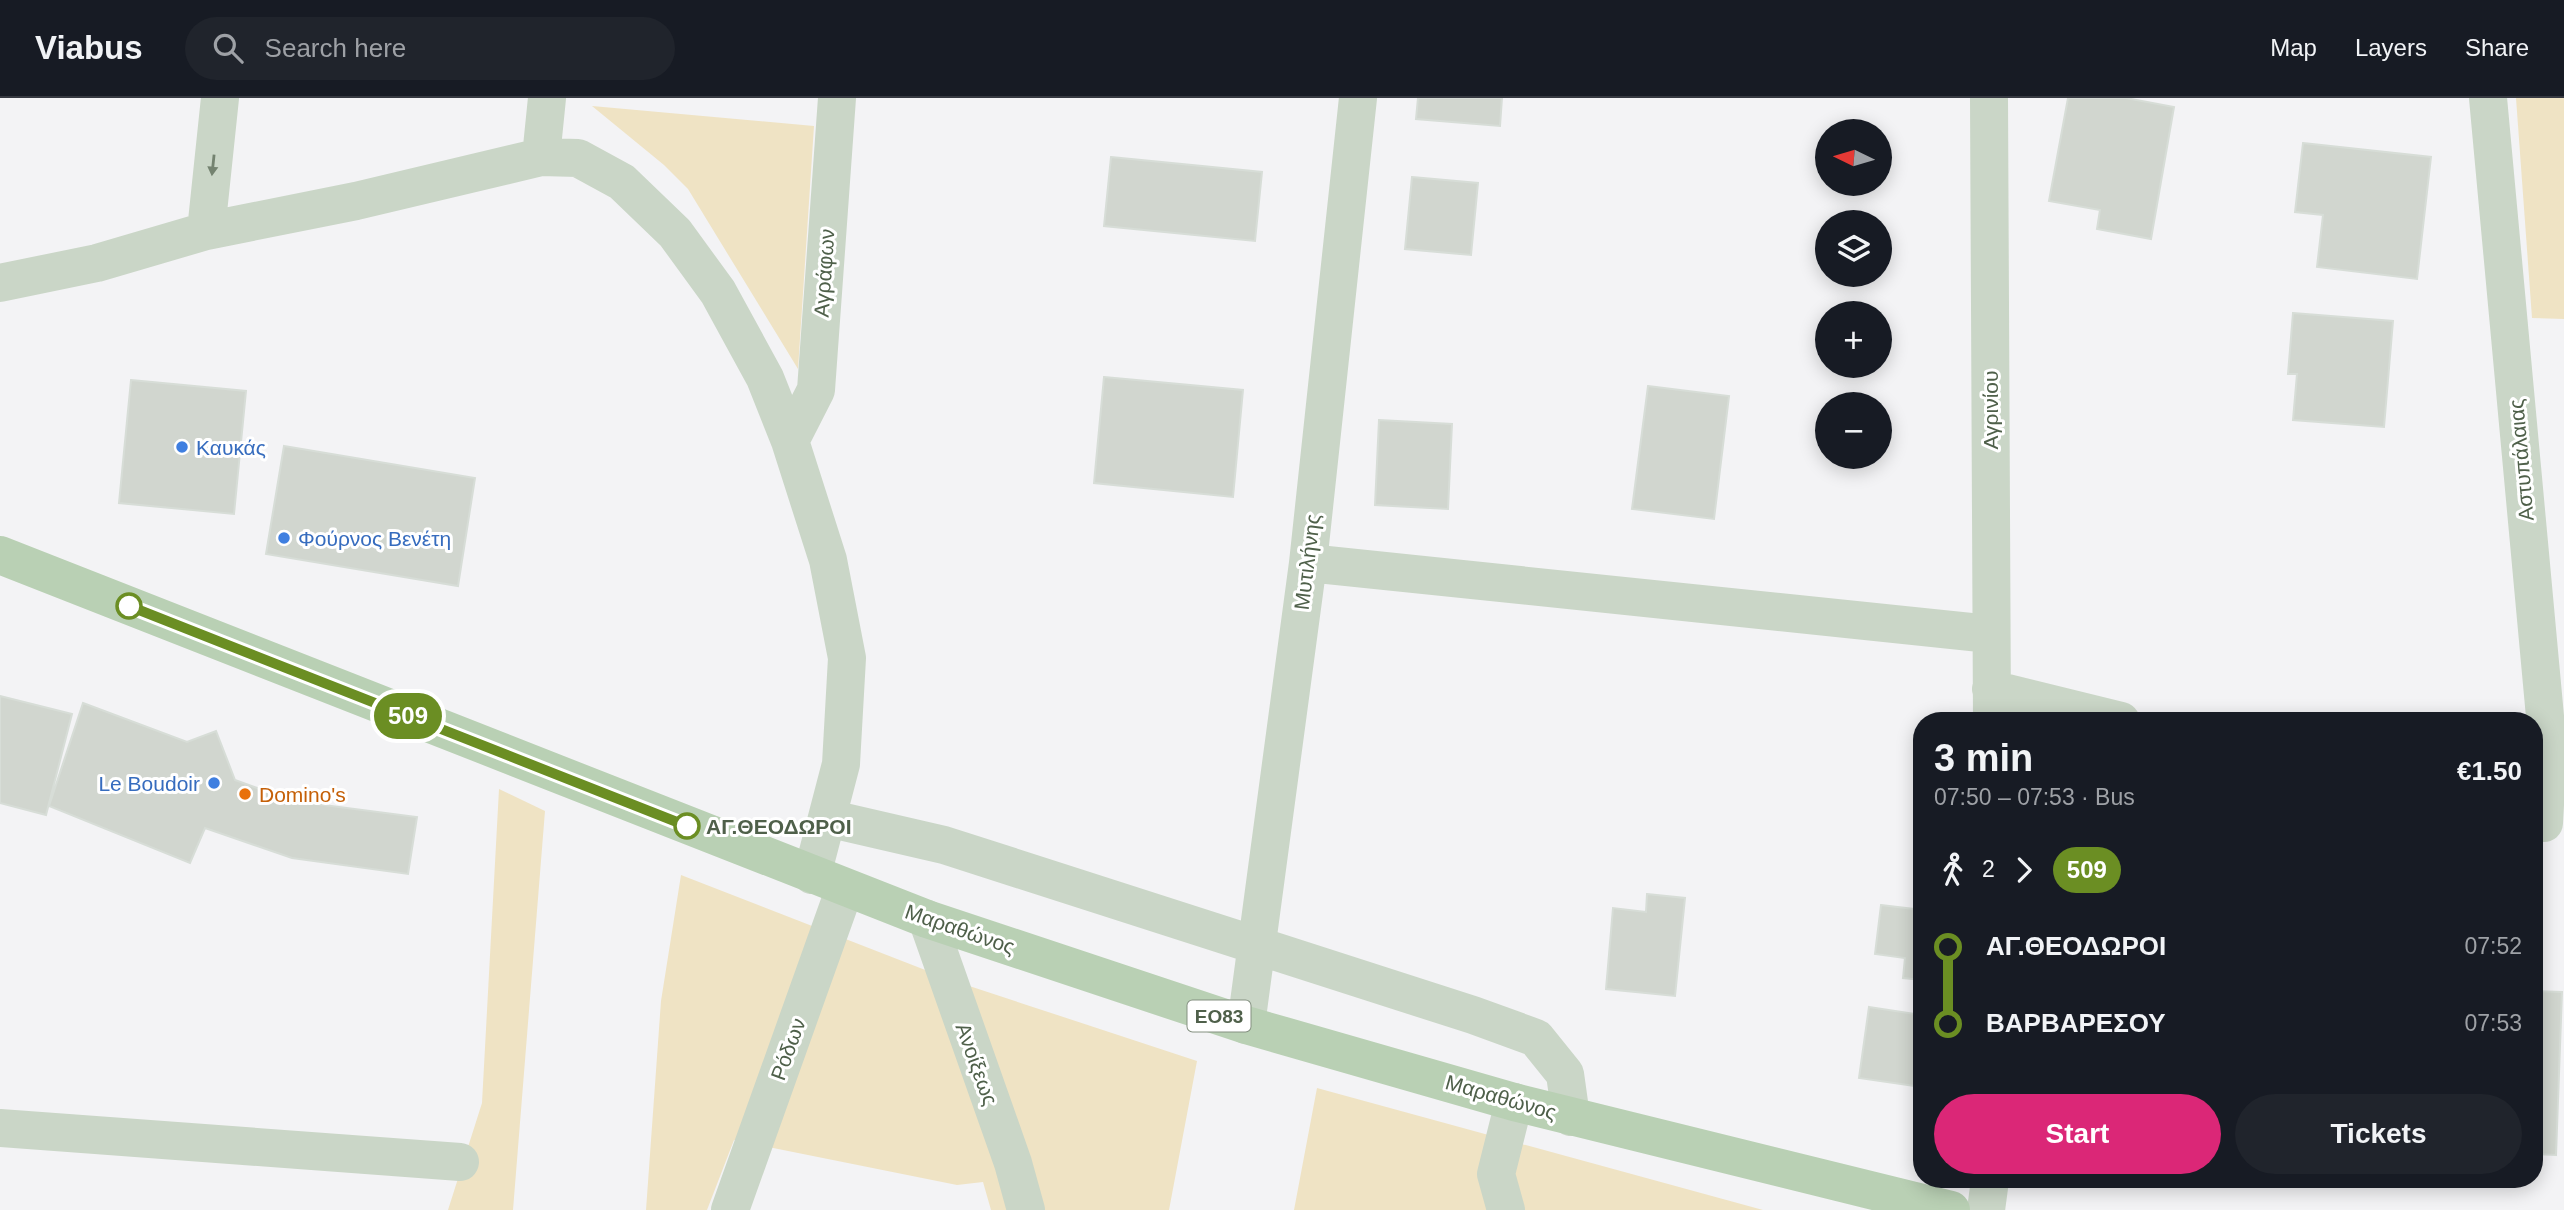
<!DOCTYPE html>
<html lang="en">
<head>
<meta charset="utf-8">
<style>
	:root { --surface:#171b24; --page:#20242c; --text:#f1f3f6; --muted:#9ea1a6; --line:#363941; --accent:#db2777 }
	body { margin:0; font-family:Arial,sans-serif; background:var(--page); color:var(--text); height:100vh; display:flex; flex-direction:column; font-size:26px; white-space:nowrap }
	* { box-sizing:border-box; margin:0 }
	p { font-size:23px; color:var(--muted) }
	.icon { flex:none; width:38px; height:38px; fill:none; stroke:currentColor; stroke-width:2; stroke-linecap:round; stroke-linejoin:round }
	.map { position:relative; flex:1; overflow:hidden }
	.side { position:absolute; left:1913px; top:614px; width:630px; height:476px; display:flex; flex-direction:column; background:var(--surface); border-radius:28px; box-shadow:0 4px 18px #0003 }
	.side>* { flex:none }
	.badge { padding:0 14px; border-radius:23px; font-size:24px; line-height:46px }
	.needle { width:46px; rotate:275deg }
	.controls { position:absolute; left:1815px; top:21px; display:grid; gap:14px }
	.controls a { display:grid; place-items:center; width:77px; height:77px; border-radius:50%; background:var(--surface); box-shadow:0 4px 18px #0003; font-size:35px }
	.map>.badge { position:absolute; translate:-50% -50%; box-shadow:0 0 0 4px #fff }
	.legs { display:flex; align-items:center; gap:10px; height:77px; padding:0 21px; font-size:23px }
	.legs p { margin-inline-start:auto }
	.headline { display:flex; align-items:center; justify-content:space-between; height:119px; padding:0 21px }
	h1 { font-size:38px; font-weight:700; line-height:52px }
	.button { display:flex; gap:14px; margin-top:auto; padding:14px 21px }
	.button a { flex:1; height:80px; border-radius:42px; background:var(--accent); color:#fff; font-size:28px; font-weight:700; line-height:80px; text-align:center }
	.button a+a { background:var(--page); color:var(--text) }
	ul { padding:0 21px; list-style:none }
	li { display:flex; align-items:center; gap:24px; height:77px; font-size:26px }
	li i { display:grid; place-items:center; width:10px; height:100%; margin:0 9px; background:currentColor }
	li i::after { content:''; width:18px; height:18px; margin:-9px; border:5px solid; border-radius:50%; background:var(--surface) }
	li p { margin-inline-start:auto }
	li:first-child i { background:linear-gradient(#0000 50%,currentColor 0) }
	li:last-child i { background:linear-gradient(currentColor 50%,#0000 0) }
	header { display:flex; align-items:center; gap:42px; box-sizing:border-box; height:98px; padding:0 35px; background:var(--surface); border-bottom:2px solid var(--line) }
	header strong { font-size:33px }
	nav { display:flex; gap:38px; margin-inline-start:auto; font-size:24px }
	.search { width:490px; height:63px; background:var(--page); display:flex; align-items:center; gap:18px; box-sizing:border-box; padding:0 24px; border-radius:38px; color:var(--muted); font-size:26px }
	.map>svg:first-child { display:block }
	.green { fill:#efe3c4 }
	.building { fill:#d1d6cf; stroke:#d7ddd7; stroke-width:2 }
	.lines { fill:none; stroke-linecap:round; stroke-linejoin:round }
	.minor { stroke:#cad6c7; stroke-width:38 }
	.major { stroke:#b9d0b4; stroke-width:38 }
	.oneway { fill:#748370 }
	.line-1-casing { stroke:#fff; stroke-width:16 }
	.line-1 { stroke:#6b8e23; stroke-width:10 }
	.shop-dot { fill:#3f7fe0; stroke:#fff; stroke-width:2.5 }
	.stop-1-dot { fill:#fff; stroke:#6b8e23; stroke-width:3.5 }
	.food-dot { fill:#e8710a; stroke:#fff; stroke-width:2.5 }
	.labels { text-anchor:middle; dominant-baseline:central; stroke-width:6; stroke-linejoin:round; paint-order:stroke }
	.shield { fill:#fff; stroke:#849080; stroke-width:2 }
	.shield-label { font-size:19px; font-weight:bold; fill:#4f604a }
	.street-label { font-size:21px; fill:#4f604a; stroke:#fff }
	.shop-label { font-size:21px; fill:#366cbe; stroke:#fff; text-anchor:start }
	.food-label { font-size:21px; fill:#c56008; stroke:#fff; text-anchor:start }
	.stop-label { font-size:21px; font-weight:bold; fill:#4f604a; stroke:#fff; text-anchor:start }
</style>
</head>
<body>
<header>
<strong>Viabus</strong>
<div class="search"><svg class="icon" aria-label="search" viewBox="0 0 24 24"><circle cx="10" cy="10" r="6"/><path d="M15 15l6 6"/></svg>Search here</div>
<nav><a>Map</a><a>Layers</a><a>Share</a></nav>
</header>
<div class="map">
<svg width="2564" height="1112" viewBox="0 0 2564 1112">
	<rect width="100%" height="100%" fill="#f3f3f5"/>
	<path class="green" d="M2516 0H2564V221L2532 220Z
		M592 8 814 28 798 271 688 91 664 67Z
		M499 691 545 713 513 1112H448L482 1005Z
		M681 777 951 882 1197 963 1169 1112H991L983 1084 957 1087 734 1042 707 1112H646L661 903Z
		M1317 990 1763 1112H1294Z"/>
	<path class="building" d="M1418 0H1502L1500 28 1416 21Z
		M2068 0H2126L2174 9 2151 141 2097 131 2100 112 2049 103Z
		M2303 45 2431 59 2417 181 2317 169 2323 117 2295 114Z
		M1111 59 1262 74 1255 143 1104 128Z
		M1412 79 1478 85 1471 157 1405 151Z
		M2293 215 2393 223 2384 329 2293 322 2297 276H2288Z
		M1104 279 1243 292 1233 399 1094 385Z
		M131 282 246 293 234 416 119 405Z
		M1648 288 1729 298 1714 421 1632 411Z
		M1379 322 1452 326 1448 411 1375 407Z
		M284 348 475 380 458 488 266 456Z
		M0 598 72 616 46 717 0 705Z
		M83 605 187 644 216 633 235 682 293 703 417 719 408 776 292 760 205 730 190 765 49 708Z
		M1647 796 1685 800 1675 898 1606 891 1613 810 1646 814Z
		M1881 807 1922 812V882L1903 880 1905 860 1875 856Z
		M2534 893 2562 894 2556 1057 2534 1056Z
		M1869 909 1922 917V989L1859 980Z"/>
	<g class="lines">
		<path class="minor" d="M1989 0 1992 623
			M2488 0 2548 651 2544 725
			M541 59 547 0
			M206 133 220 0
			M0 185 97 165 206 133 356 103 541 59 578 60 622 84 675 135 718 194 765 280 790 343 828 462 847 560 841 666 812 777
			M790 343 816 292 837 0
			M1308 465 1990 536
			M1991 591 2121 623
			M827 720 944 747 1473 917 1536 940 1565 976 1571 1019
			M927 821 1013 1065 1026 1112
			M1246 927 1308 465 1358 0
			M0 1030 460 1064
			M730 1112 845 790
			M1506 1112 1496 1076 1514 1004
			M1986 1112 1990 1082"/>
		<path class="major" d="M0 457 927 821 1246 927 1514 1004 1951 1112"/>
	</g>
	<defs><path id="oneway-solid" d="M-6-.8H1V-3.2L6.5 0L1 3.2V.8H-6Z" transform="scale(1.75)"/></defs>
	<use class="oneway" href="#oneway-solid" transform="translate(213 67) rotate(96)"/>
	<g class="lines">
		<g class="line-1-casing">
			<path id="line-1" d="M129 508 687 728"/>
		</g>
		<use href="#line-1" class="line-1"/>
	</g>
	<g class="shop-dot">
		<circle cx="182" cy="349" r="7"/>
		<circle cx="284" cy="440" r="7"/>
		<circle cx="214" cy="685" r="7"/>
	</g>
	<g class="stop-1-dot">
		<circle cx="129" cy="508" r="12"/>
		<circle cx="687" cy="728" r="12"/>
	</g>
	<circle class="food-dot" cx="245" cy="696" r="7"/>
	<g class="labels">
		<rect class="shield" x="1187.5" y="902.5" width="63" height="31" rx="5"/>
		<g class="shield-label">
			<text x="1219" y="918">ΕΟ83</text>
		</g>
		<g class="street-label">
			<text transform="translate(824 175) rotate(-86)">Αγράφων</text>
			<text transform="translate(1990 312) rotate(-90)">Αγρινίου</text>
			<text transform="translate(2521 362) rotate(-95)">Αστυπάλαιας</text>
			<text transform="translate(1307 464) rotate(-83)">Μυτιλήνης</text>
			<text transform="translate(960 831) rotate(19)">Μαραθώνος</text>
			<text transform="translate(788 951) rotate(-70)">Ρόδων</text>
			<text transform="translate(977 966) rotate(70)">Ανοίξεως</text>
			<text transform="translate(1501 999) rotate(16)">Μαραθώνος</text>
		</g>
		<g class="shop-label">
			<text x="196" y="349">Καυκάς</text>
			<text x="298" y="440">Φούρνος Βενέτη</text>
			<text x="200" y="685" text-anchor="end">Le Boudoir</text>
		</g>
		<g class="food-label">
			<text x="259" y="696">Domino's</text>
		</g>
		<g class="stop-label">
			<text x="706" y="728">ΑΓ.ΘΕΟΔΩΡΟΙ</text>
		</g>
	</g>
</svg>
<div class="controls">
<a><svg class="needle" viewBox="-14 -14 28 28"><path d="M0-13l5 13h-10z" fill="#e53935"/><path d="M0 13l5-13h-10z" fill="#9ea1a6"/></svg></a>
<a><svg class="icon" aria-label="layers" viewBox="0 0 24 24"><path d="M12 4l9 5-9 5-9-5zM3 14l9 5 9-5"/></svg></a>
<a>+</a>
<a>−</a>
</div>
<b class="badge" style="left:408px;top:618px;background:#6b8e23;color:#fff">509</b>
<section class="side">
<div class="headline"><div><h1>3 min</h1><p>07:50 – 07:53 · Bus</p></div><b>€1.50</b></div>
<div class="legs"><svg class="icon" aria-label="walk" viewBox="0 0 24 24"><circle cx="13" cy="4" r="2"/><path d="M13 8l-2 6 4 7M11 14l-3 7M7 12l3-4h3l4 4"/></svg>2<svg class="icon" aria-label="forward" viewBox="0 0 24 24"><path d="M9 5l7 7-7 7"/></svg><b class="badge" style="background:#6b8e23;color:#fff">509</b></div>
<ul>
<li><i style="color:#6b8e23"></i><b>ΑΓ.ΘΕΟΔΩΡΟΙ</b><p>07:52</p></li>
<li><i style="color:#6b8e23"></i><b>ΒΑΡΒΑΡΕΣΟΥ</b><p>07:53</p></li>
</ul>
<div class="button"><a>Start</a><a>Tickets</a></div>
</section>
</div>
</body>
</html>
